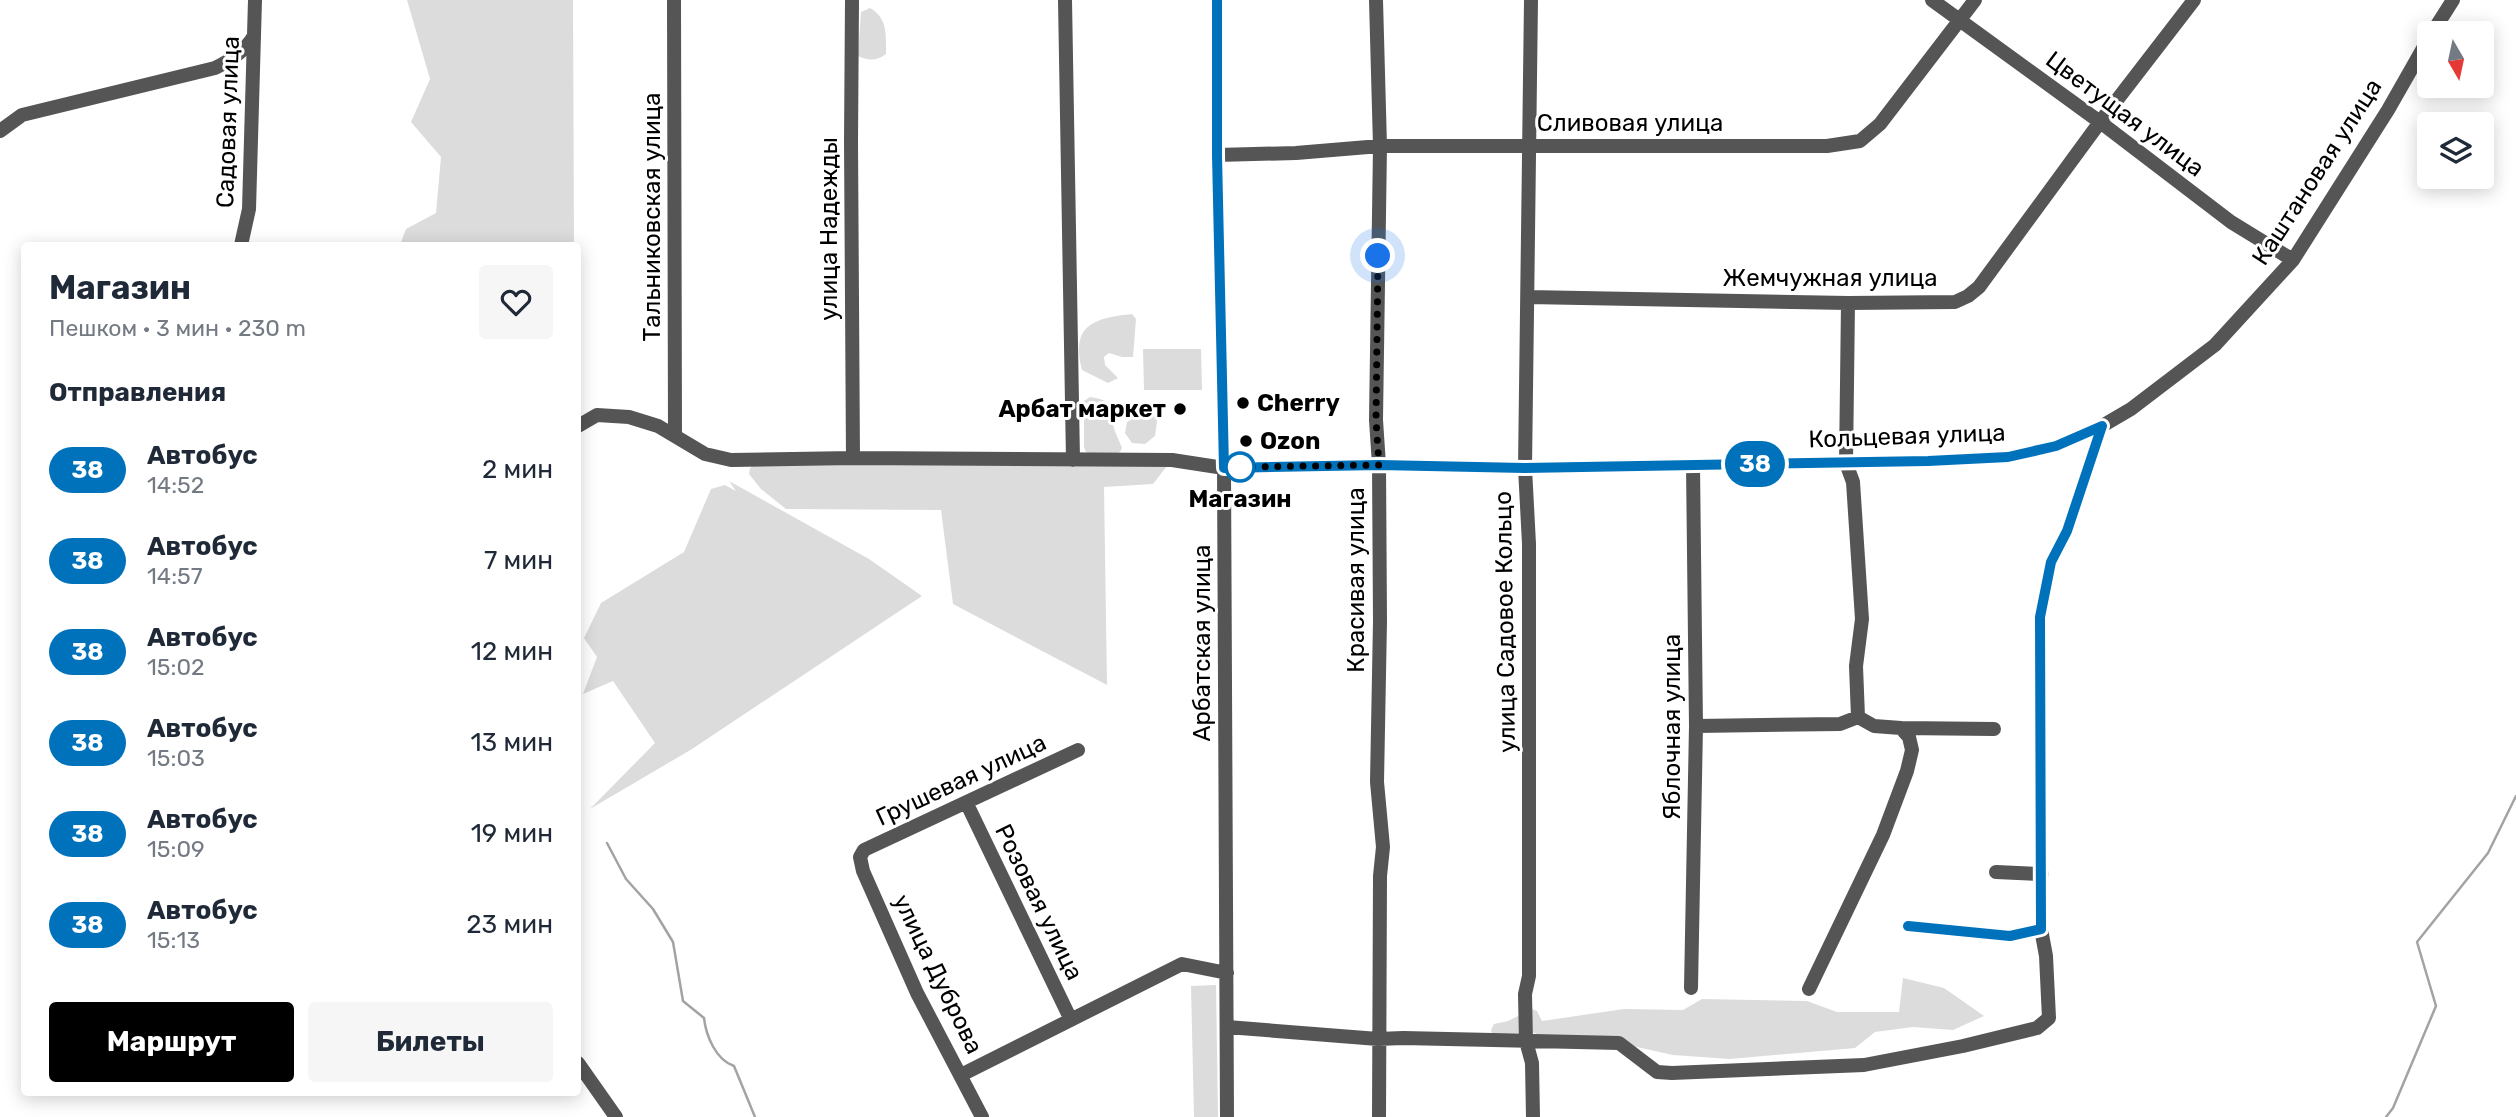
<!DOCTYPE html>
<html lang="ru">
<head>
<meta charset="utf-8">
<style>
	:root { --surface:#fff; --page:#f6f6f7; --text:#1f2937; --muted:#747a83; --accent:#000 }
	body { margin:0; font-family:Rubik,sans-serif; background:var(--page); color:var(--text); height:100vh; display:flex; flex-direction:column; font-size:26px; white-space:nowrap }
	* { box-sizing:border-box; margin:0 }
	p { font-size:23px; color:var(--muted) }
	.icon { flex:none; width:38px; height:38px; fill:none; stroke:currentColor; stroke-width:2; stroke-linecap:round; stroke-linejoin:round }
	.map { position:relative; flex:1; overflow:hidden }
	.sheet { position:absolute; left:21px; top:242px; width:560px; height:854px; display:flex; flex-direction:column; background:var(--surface); border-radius:7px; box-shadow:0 4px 18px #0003 }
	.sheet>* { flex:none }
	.badge { padding:0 14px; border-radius:23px; font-size:24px; line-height:46px }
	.needle { width:46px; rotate:171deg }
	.tools { position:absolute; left:2417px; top:21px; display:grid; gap:14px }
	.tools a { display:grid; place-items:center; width:77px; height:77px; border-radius:7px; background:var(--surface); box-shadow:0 4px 18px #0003; font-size:35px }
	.you { position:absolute; width:35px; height:35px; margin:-18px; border:5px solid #fff; border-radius:50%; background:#1a73e8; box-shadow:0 0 0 10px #1a73e833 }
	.map>.badge { position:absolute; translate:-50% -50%; box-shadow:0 0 0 4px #fff }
	h2 { padding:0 28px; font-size:26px; line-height:63px }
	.round { display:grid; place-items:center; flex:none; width:74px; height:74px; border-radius:7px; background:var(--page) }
	.headline { display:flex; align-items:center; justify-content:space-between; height:119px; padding:0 28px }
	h1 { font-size:33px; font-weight:700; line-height:52px }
	.cta { display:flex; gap:14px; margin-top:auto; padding:14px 28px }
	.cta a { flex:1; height:80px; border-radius:7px; background:var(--accent); color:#fff; font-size:28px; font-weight:700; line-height:80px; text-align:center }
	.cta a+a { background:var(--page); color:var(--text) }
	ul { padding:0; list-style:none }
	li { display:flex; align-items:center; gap:21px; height:91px; padding:0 28px }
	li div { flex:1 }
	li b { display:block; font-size:26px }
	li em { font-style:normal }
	li .badge { min-width:77px; font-weight:700; text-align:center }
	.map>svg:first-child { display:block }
	.green { fill:#dcdcdc }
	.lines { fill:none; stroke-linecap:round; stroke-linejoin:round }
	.stream { stroke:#a3a3a3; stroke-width:2.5 }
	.minor { stroke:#555; stroke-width:14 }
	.line-casing { stroke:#fff; stroke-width:16 }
	.line { stroke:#0072bc; stroke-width:10 }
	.walk { stroke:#000; stroke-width:7; stroke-dasharray:0 12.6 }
	.poi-dot { fill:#000; stroke:#fff; stroke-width:2.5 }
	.stop-dot { fill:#fff; stroke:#0072bc; stroke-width:3.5 }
	.labels { text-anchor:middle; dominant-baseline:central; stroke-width:6; stroke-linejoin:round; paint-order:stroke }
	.street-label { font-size:24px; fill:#000; stroke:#fff }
	.poi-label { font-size:24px; font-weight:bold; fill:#000; stroke:#fff; text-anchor:start }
	.stop-label { font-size:24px; font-weight:bold; fill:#000; stroke:#fff }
</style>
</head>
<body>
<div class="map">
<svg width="2516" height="1117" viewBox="0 0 2516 1117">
	<rect width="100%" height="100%" fill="#fff"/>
	<path class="green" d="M407 0H573L574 245H400L406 229 436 213 441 157 411 122 430 79Z
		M870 8C888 18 886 36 886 54 877 61 868 61 858 56L861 12Z
		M1132 314 1136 319 1133 357H1122L1109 353 1104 357 1105 365 1118 378 1108 383 1082 370C1070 325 1094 318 1132 314Z
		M1143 349H1201L1202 390H1144Z
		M1090 397C1115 401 1108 405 1113 425 1115 433 1119 440 1122 448L1120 452C1109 457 1097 455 1086 452L1084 447V401Z
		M1150 402 1155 405 1157 422 1155 436 1145 444 1132 443 1125 433 1127 422 1139 416 1140 404Z
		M756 464 1167 466 1153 484 1104 487 1107 685 953 604 941 510 786 509 761 489 749 474 750 468Z
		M729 481 869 559 922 596 692 749 590 809 655 743 613 681 583 694 597 657 584 638 601 603 684 552 711 489 725 485 736 491Z
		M1903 978 1944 988 1984 1016 1953 1030 1913 1027 1875 1032 1855 1048 1730 1059 1673 1055 1619 1043 1542 1038 1535 1033 1492 1034 1491 1030 1494 1024 1508 1021 1532 1009 1537 1011 1542 1021 1624 1009 1683 1010 1702 999 1807 1001 1837 1012H1899Z
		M1216 985 1218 1117H1194L1191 986Z"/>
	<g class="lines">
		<path class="stream" d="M607 843 626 879 653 909 673 942 683 1001 704 1018C706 1036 716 1060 734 1066L755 1117
			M2386 1117 2393 1108 2436 1006 2417 942 2488 853 2516 796"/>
		<path class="minor" d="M674 0 675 435
			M852 0 851 142 853 458
			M1065 0 1073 460
			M1217 0V155L1224 468 1227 1117
			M1376 0 1380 146 1376 420 1379 465 1380 621 1377 782 1383 847 1380 876 1379 1117
			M1531 0 1525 468 1529 544V976L1525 994 1526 1041 1532 1063 1533 1117
			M1932 0 2100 122 2231 222 2293 260
			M2432 33 2453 0
			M0 131 22 115 215 68C231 60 244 52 254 36
			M1217 155 1296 153 1380 146H1827L1860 141 1880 124 1975 0
			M241 245 249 209 255 0
			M1528 297 1848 303 1955 302 1968 296 1979 287 2100 122 2194 0
			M578 426 597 415 629 417 658 426 705 454 731 460 853 458 1172 460 1224 468 1379 465 1525 468 1929 461 2008 457 2056 446 2102 426 2131 409 2215 345 2293 260 2388 110 2429 38
			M1696 726 1840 724 1858 717
			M1901 728 1994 729
			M967 804 1071 1020
			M1996 872 2042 874
			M1908 926 2010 936 2041 929 2040 617 2051 562 2067 531 2102 426
			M1691 988 1696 726 1693 465
			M1809 989 1883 835 1907 771 1912 750 1909 737 1901 728 1874 726 1858 717 1856 666 1862 619 1853 482 1846 463 1848 303
			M1227 1027 1378 1039 1403 1038 1619 1043 1657 1072 1672 1073 1864 1065 1963 1046 2037 1028 2049 1018 2046 956 2041 929
			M578 1063 616 1117
			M961 1075 1182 964 1227 973
			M982 1117 917 993 863 871 860 857 864 850 1078 750"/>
	</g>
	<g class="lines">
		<g class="line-casing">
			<path id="line" d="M1217 0V155L1224 468 1379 465 1525 468 1928 461 2008 457 2056 446 2102 426 2067 531 2051 562 2040 617 2041 929 2010 936 1908 926"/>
		</g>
		<use href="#line" class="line"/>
		<path class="walk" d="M1240 467 1379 465 1376 420 1378 256"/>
	</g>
	<g class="poi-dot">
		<circle cx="1243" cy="403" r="7"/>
		<circle cx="1180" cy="409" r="7"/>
		<circle cx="1246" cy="441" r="7"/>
	</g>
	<circle class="stop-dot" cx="1240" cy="467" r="14"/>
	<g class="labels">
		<g class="street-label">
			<text transform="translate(2125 114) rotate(37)">Цветущая улица</text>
			<text transform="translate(228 122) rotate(-88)">Садовая улица</text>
			<text x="1630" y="123">Сливовая улица</text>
			<text transform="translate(2317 172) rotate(-57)">Каштановая улица</text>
			<text transform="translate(652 217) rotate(-90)">Тальниковская улица</text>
			<text transform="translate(829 229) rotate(-90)">улица Надежды</text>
			<text x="1830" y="278">Жемчужная улица</text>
			<text transform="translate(1907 436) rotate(-2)">Кольцевая улица</text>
			<text transform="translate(1356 580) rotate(-90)">Красивая улица</text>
			<text transform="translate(1505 622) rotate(-91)">улица Садовое Кольцо</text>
			<text transform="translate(1202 643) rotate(-90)">Арбатская улица</text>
			<text transform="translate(1672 727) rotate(-90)">Яблочная улица</text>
			<text transform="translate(961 780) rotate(-25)">Грушевая улица</text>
			<text transform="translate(1039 902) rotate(64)">Розовая улица</text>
			<text transform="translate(938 974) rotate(64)">улица Дуброва</text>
		</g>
		<g class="poi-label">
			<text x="1257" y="403">Cherry</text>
			<text x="1166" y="409" text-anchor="end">Арбат маркет</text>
			<text x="1260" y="441">Ozon</text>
		</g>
		<g class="stop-label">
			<text x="1240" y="499">Магазин</text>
		</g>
	</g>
</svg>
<div class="tools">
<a><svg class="needle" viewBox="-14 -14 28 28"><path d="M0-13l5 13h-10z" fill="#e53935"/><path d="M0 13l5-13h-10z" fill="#747a83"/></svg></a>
<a><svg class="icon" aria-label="layers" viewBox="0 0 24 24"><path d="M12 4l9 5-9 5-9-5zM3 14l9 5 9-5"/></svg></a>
</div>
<div class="you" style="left:1378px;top:256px"></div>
<b class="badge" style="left:1755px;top:464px;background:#0072bc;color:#fff">38</b>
<section class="sheet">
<div class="headline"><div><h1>Магазин</h1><p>Пешком · 3 мин · 230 m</p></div><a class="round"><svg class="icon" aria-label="heart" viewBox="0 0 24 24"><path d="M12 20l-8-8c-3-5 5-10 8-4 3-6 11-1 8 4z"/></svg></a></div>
<h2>Отправления</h2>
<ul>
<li><span class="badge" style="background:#0072bc;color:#fff">38</span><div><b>Автобус</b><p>14:52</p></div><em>2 мин</em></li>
<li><span class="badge" style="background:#0072bc;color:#fff">38</span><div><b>Автобус</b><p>14:57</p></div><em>7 мин</em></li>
<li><span class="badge" style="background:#0072bc;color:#fff">38</span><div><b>Автобус</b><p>15:02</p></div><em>12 мин</em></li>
<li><span class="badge" style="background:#0072bc;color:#fff">38</span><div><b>Автобус</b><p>15:03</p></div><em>13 мин</em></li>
<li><span class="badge" style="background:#0072bc;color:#fff">38</span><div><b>Автобус</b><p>15:09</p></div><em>19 мин</em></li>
<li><span class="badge" style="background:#0072bc;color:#fff">38</span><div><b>Автобус</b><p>15:13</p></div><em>23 мин</em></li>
</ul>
<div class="cta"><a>Маршрут</a><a>Билеты</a></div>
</section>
</div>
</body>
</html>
